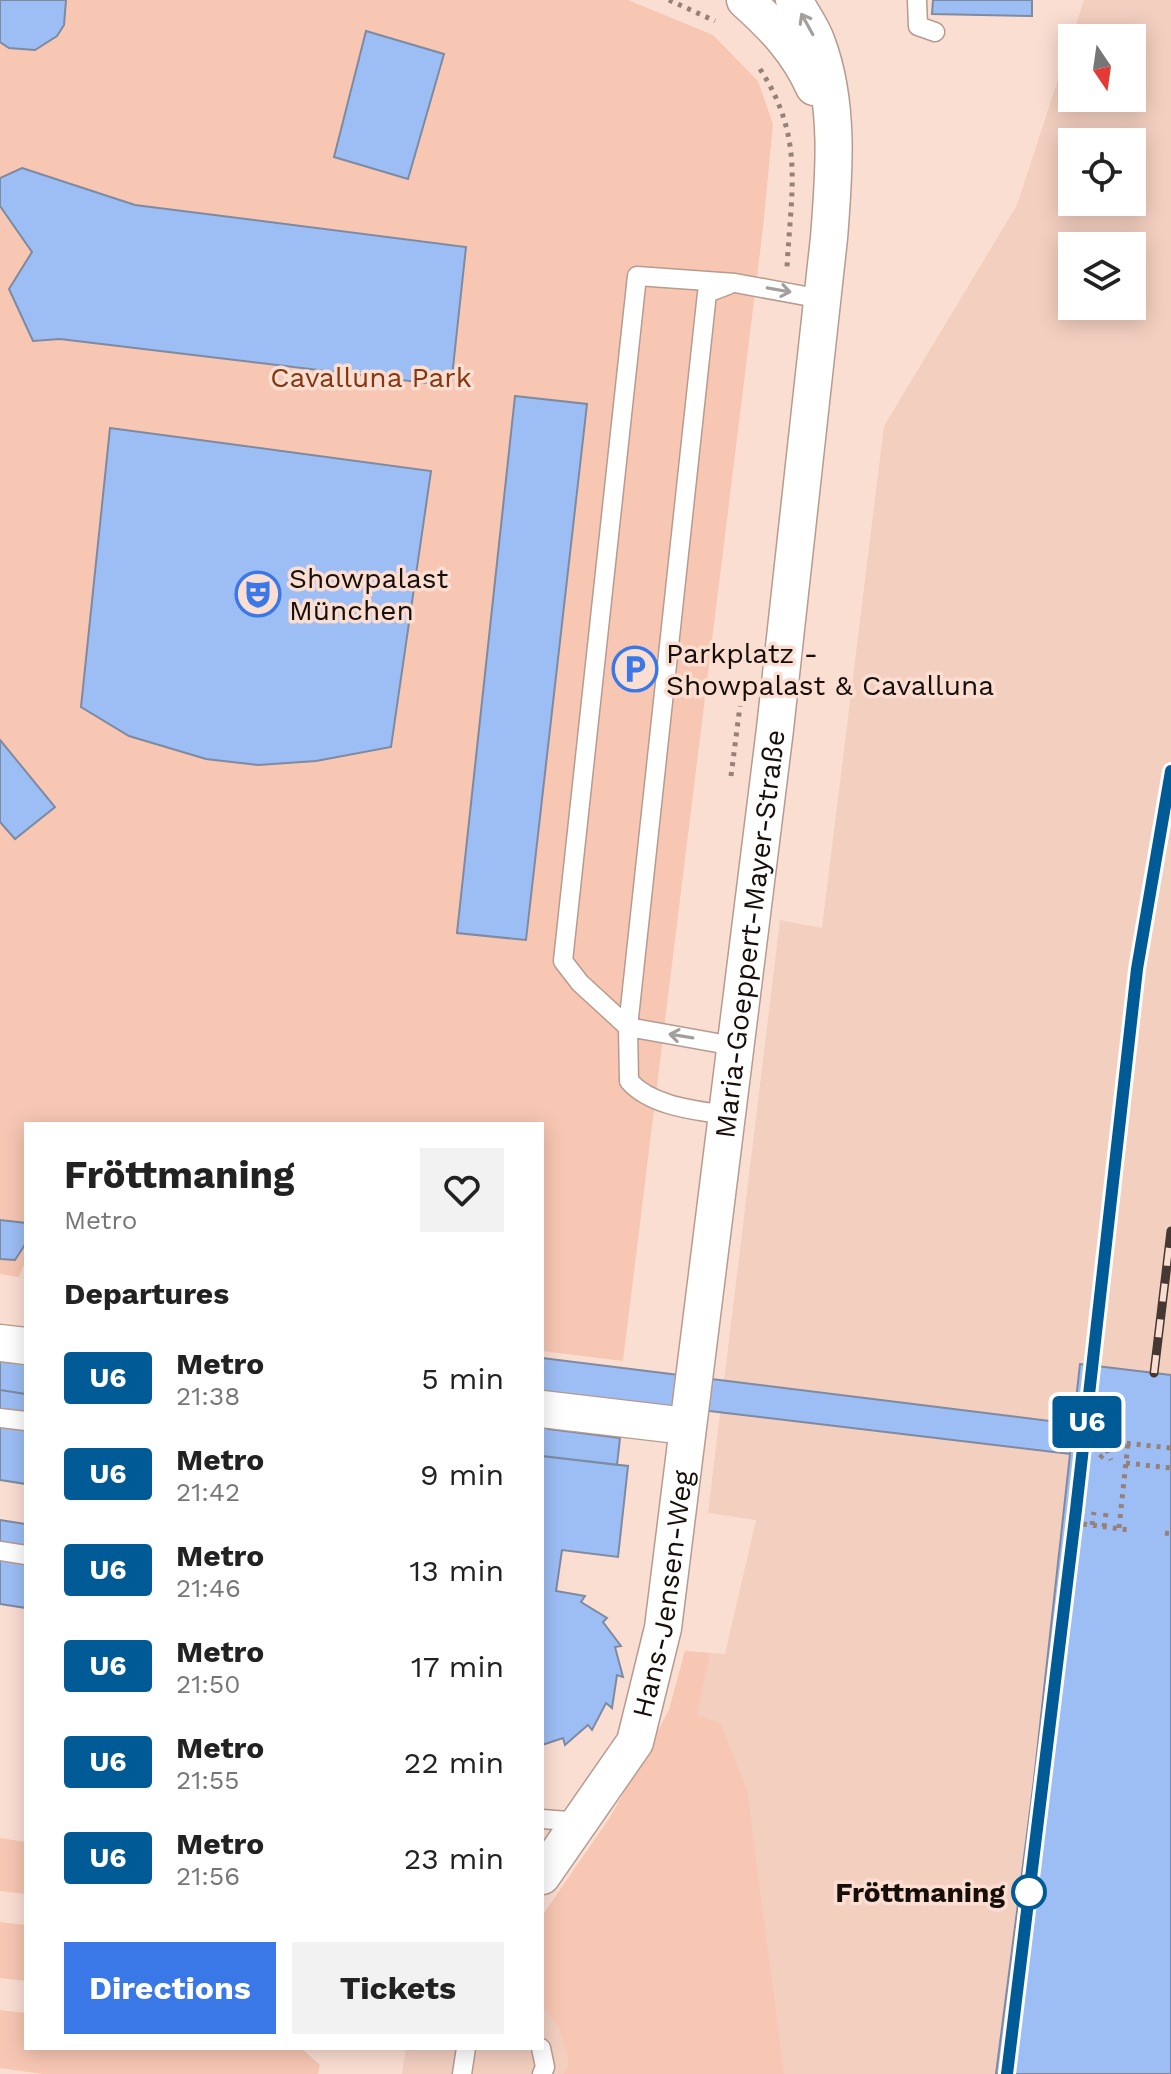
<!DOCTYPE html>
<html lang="en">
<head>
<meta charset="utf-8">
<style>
	:root { --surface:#fff; --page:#f2f2f2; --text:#222; --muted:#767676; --accent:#3a78e7 }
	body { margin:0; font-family:"Work Sans",sans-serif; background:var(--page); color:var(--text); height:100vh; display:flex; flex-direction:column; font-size:30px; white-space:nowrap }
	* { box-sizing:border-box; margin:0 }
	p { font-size:26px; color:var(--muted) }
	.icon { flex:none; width:44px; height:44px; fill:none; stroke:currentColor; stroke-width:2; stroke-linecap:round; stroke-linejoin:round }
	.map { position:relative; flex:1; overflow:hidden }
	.details { position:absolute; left:24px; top:1122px; width:520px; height:928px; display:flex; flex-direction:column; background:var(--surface); border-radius:0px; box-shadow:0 4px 20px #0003 }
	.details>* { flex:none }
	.badge { padding:0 16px; border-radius:6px; font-size:28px; line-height:52px }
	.needle { width:52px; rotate:167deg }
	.tools { position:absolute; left:1058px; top:24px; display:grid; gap:16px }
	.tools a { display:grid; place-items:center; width:88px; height:88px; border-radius:0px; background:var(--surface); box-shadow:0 4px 20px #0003; font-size:40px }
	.map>.badge { position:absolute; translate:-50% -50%; box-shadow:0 0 0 4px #fff }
	h2 { padding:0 40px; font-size:30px; line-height:72px }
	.round { display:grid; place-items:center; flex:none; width:84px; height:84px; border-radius:0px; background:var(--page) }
	.headline { display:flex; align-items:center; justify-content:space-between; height:136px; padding:0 40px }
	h1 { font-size:38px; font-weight:700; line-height:60px }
	.button { display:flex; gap:16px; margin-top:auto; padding:16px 40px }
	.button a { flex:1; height:92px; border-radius:0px; background:var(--accent); color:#fff; font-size:32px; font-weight:700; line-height:92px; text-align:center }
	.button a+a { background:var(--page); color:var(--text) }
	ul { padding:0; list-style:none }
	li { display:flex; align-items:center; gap:24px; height:96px; padding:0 40px }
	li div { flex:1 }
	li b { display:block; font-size:30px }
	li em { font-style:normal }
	li .badge { min-width:88px; font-weight:700; text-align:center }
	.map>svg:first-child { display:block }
	.built { fill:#f3cfc0; fill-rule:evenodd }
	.green { fill:#f7c7b3 }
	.building { fill:#9dbef5; stroke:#7e8aa0; stroke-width:2 }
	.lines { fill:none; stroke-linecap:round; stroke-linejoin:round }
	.lane-casing { stroke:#b69b90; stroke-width:21 }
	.street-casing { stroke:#b69b90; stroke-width:39 }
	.path { stroke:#958178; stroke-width:5; stroke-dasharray:4 6; stroke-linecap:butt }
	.lane { stroke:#fff; stroke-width:18 }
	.street { stroke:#fff; stroke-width:36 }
	.rail-casing { stroke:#453832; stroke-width:9 }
	.rail { stroke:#fbded2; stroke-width:6; stroke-dasharray:18; stroke-linecap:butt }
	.path-bridge { stroke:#958178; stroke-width:5; stroke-dasharray:4 6; stroke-linecap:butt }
	.oneway { stroke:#a29f9d }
	.line-casing { stroke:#fff; stroke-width:18 }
	.line { stroke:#005a96; stroke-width:12 }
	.stop-dot { fill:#fff; stroke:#005a96; stroke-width:4 }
	.labels { text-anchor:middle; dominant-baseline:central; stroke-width:7; stroke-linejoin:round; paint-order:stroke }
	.park-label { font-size:28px; fill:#843710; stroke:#fbded2 }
	.poi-label { font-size:28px; fill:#170e0a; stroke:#fbded2; text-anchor:start }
	.street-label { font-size:28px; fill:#170e0a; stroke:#fbded2 }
	.stop-label { font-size:28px; font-weight:bold; fill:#170e0a; stroke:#fbded2; text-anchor:end }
</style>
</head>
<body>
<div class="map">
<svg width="1171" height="2074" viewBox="0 0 1171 2074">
	<rect width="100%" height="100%" fill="#fbded2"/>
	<path class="built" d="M1084 0H1171V2074H402L406 2048H542V1916L609 1819 645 1756 669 1710 685 1651 725 1654 756 1520 708 1513 780 920 822 928 884 426 1017 205ZM1072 38H1132V98H1072ZM1072 142H1132V202H1072ZM1072 246H1132V306H1072Z"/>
	<path class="green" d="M0 0H628L713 35 758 81 773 124 763 228 623 1361 542 1351V1124H26V1259L19 1277 0 1274Z
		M685 1651 710 1653 697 1715 720 1723 747 1790 784 2074H564L569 2063 559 2026 542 2007V1916L609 1819 645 1756 669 1710Z
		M0 1838 26 1842V1894L0 1891Z
		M0 1922 26 1925V1981L0 1978Z
		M0 2010 26 2013V2048H301L320 2065 318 2074H43L0 2068Z"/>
	<path class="building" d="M0 0H66L64 25 57 36 35 50 9 48 0 42Z
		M933 0H1032V16L932 14Z
		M366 31 444 54 408 179 334 157Z
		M22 168 135 205 466 247 451 386 60 339 33 341 9 289 32 252 0 206V178Z
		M515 396 587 404 526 940 457 933Z
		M110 428 431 471 391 747 316 761 258 765 206 759 129 736 81 707Z
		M0 740 55 807 15 839 0 822Z
		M0 1220 26 1223V1243L15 1260 0 1259Z
		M0 1355 26 1358V1394L0 1390Z
		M542 1358 1074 1424 1070 1454 542 1391Z
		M1080 1364 1171 1375V2074H996L1034 1780Z
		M0 1390 26 1394V1484L0 1480Z
		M542 1421 549 1422 548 1429 620 1438 617 1465 542 1456Z
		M542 1456 628 1466 618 1557 562 1550 556 1591 585 1596 581 1602 607 1618 603 1622 621 1646 615 1647 623 1677 617 1675 612 1708 606 1703 592 1730 588 1725 565 1745 563 1738 542 1745Z
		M0 1520 26 1524V1608L0 1604Z"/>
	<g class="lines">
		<g class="lane-casing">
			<path id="lane" d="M917 0 918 26 935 32
				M734 1046 628 1027 580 983 563 961 637 276 735 283 822 299
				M726 1115C694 1110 651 1106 629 1081L628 1027 707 293 728 285
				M0 1418 26 1421
				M0 1551 26 1555
				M542 1819 582 1822
				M541 2048 545 2067 542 2074
				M462 2074 466 2048"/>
		</g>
		<g class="street-casing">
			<g id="street">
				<path d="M745 0C774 26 798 51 814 87"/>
				<path d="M0 1343 26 1346"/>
				<path d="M542 1409 686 1426"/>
				<path id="s1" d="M542 1876 635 1742 663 1628 775 729 829 238C834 175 840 104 817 43 812 28 801 14 794 0"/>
			</g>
		</g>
		<path class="path" d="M669 0 715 21
			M760 69C805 138 791 190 787 267
			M731 776 740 706
			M1107 1450 1108 1441
			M1100 1458 1107 1450 1111 1460
			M1083 1524 1129 1530
			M1092 1525 1094 1512
			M1104 1527 1106 1513
			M1119 1528 1128 1443
			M1165 1533 1171 1534"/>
		<use href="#lane" class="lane"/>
		<use href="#street" class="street"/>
		<g class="rail-casing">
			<path id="rail" d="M1093 1365 1137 969 1171 771
				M1154 1373 1171 1231"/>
		</g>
		<use href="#rail" class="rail"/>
		<path class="path-bridge" d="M1077 1438 1171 1448
			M1126 1463 1171 1468"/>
	</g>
	<defs><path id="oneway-shaft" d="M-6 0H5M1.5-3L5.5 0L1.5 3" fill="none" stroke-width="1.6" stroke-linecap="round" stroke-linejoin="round" transform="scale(2)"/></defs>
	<g class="oneway">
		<use href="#oneway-shaft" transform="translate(807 24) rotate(-119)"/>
		<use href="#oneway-shaft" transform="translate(779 290) rotate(10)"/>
		<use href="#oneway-shaft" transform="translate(681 1036) rotate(-171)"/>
	</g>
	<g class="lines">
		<g class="line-casing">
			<path id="line" d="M1007 2074 1076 1510 1137 969 1171 771"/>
		</g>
		<use href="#line" class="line"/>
	</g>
	<defs>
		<g id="theatre-ring" transform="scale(2.3)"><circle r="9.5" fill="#fbded2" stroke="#3a78e7" stroke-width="1.5"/><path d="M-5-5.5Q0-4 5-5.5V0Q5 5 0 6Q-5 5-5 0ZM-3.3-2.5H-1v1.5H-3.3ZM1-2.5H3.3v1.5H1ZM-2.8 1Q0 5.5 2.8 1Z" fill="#3a78e7"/></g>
		<g id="parking-ring" transform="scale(2.3)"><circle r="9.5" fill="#fbded2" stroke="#3a78e7" stroke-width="1.5"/><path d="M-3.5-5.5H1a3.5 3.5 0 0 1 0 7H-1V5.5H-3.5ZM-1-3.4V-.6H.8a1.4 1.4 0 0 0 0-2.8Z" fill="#3a78e7"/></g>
	</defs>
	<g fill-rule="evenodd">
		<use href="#theatre-ring" x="258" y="594"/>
		<use href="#parking-ring" x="635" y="669"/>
	</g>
	<circle class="stop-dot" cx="1029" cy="1892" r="16"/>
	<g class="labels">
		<g class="park-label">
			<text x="371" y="377">Cavalluna Park</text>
		</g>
		<g class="poi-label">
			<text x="289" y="578">Showpalast<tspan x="289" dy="32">München</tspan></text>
			<text x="666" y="653">Parkplatz -<tspan x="666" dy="32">Showpalast &amp; Cavalluna</tspan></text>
		</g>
		<g class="street-label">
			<text stroke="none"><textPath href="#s1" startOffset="980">Maria-Goeppert-Mayer-Straße</textPath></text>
			<text stroke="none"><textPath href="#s1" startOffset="314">Hans-Jensen-Weg</textPath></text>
		</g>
		<g class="stop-label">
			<text x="1005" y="1892">Fröttmaning</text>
		</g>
	</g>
</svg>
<div class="tools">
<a><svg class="needle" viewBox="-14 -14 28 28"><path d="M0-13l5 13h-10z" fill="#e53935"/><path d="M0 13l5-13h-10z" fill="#767676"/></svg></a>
<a><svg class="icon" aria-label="locate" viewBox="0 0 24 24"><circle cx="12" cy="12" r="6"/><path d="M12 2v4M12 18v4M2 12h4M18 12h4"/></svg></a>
<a><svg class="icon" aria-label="layers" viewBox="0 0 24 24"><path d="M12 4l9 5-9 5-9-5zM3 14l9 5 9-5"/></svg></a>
</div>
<b class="badge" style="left:1087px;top:1422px;background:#005a96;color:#fff">U6</b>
<section class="details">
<div class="headline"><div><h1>Fröttmaning</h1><p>Metro</p></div><a class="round"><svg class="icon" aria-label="heart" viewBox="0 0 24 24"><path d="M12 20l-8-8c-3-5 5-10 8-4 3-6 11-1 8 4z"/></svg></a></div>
<h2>Departures</h2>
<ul>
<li><span class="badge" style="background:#005a96;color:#fff">U6</span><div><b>Metro</b><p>21:38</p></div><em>5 min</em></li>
<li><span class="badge" style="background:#005a96;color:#fff">U6</span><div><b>Metro</b><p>21:42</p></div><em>9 min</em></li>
<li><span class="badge" style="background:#005a96;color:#fff">U6</span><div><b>Metro</b><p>21:46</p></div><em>13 min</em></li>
<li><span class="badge" style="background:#005a96;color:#fff">U6</span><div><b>Metro</b><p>21:50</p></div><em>17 min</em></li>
<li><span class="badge" style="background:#005a96;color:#fff">U6</span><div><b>Metro</b><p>21:55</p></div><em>22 min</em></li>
<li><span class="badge" style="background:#005a96;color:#fff">U6</span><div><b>Metro</b><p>21:56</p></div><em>23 min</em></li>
</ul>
<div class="button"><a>Directions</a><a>Tickets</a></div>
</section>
</div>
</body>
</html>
